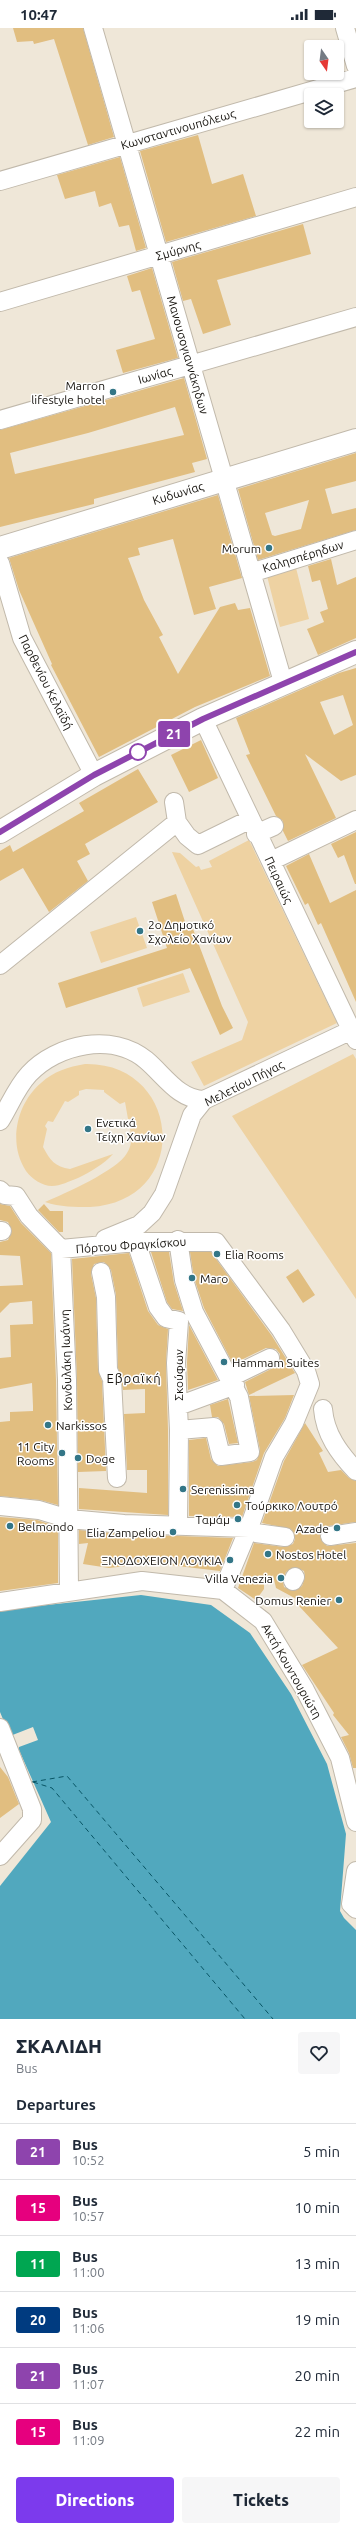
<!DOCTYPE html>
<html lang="en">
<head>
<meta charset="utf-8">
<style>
	:root { --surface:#fff; --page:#f6f6f7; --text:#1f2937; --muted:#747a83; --line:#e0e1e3; --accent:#7c3aed }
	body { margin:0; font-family:Ubuntu,sans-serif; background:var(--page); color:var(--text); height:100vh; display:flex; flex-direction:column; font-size:15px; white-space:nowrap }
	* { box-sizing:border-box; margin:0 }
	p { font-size:13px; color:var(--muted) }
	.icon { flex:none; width:22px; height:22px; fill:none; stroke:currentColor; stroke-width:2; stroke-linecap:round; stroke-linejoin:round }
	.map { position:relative; height:1991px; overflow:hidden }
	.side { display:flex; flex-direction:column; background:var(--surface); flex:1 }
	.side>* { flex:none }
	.badge { padding:0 8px; border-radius:3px; font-size:14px; line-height:26px }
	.needle { width:26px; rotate:166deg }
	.buttons { position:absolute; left:304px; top:12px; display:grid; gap:8px }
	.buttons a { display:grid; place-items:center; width:40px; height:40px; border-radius:4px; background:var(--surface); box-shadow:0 1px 3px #0004; font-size:20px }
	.map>.badge { position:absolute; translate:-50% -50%; box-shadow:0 0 0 2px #fff }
	h2 { padding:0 16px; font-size:15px; line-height:36px }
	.round { display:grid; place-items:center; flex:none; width:42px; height:42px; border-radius:4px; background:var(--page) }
	.overview { display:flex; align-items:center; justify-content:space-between; height:68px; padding:0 16px }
	h1 { font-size:19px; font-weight:800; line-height:30px }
	.primary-button { display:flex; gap:8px; margin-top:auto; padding:8px 16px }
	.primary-button a { flex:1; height:46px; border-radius:4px; background:var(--accent); color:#fff; font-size:16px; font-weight:800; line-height:46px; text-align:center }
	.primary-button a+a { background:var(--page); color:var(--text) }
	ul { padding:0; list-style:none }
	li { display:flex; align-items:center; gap:12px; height:56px; padding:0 16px; border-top:1px solid var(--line) }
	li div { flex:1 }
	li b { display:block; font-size:15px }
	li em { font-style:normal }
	li .badge { min-width:44px; font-weight:700; text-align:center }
	.status { display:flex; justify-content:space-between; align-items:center; height:28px; padding:0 20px; background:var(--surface); direction:ltr }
	.status svg { height:11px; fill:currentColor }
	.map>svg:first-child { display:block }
	.green { fill:#eed2a2 }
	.water { fill:#51a8be }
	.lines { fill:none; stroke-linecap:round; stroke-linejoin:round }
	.ferry { stroke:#085565; stroke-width:1; stroke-dasharray:5 4; stroke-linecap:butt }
	.building { fill:#e1be80; fill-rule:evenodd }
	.minor-casing { stroke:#c1b9ab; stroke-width:20 }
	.major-casing { stroke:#c1b9ab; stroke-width:24 }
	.minor { stroke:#fff; stroke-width:18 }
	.major { stroke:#fff; stroke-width:22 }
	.line-casing { stroke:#fff; stroke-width:9 }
	.line { stroke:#8e44ad; stroke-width:6 }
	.poi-dot { fill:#337687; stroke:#fff; stroke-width:1.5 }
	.stop-dot { fill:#fff; stroke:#8e44ad; stroke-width:2 }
	.labels { text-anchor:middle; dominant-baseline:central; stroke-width:3; stroke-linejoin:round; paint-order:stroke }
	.street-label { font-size:12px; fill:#16130e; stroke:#fff }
	.poi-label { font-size:12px; fill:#16130e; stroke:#fff; text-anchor:start }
	.neighbourhood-label { font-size:13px; letter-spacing:1px; fill:#16130e; stroke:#fff }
</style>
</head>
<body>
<div class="status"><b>10:47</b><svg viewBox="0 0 49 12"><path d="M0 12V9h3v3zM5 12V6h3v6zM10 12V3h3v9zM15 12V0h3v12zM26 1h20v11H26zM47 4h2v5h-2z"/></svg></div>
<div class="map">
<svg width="356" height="1991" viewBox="0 0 356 1991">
	<rect width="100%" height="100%" fill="#efe7d8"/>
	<path class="green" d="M295 536 309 591 280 599 266 544Z
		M249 812 337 995 204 1058 191 1034 242 1012 248 994 172 824 180 825 196 839 199 838 201 842 212 839 209 833Z
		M136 889 147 920 101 935 90 904Z
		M183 945 190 964 143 979 137 960Z
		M353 1026 356 1031V1271L232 1088Z
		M85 1036C182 1034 193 1173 90 1179 75 1179 60 1179 45 1174 64 1166 118 1142 127 1125 132 1117 132 1110 130 1101L134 1098 131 1091H128L125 1074 120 1076 104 1064V1062L86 1061 79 1063V1067L68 1074 65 1073 53 1094 48 1093 45 1098 47 1101 43 1119C50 1132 55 1139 70 1141L113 1126C104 1136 90 1144 78 1150 70 1153 60 1158 52 1158 42 1158 32 1151 26 1143 8 1116 16 1076 41 1055 54 1043 68 1039 85 1036Z"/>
	<path class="water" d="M141 1567 211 1577 250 1605 291 1666 327 1736 346 1806 340 1883 344 1890 356 1902V1991H0V1858L51 1794 19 1722V1719L38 1712 33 1699 10 1708 0 1684V1582Z"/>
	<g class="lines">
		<path class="ferry" d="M32 1754 67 1748 273 1991
			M33 1754 52 1760 245 1991"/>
	</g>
	<path class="building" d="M13 0H83L114 109 88 117 54 11 34 16 33 13 17 14Z
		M198 107 212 156 243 146 256 188 166 214 140 123Z
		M120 129 146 220 136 223 129 197 119 199 111 175 99 179 95 163 65 171 57 147Z
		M303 196 311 226 217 252 231 297 203 306 191 271 183 273 172 234Z
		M152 240 178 330 123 345 116 322 155 311 140 262 132 264 127 248Z
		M184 350 207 431 192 435 195 444 94 471V476L0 499V402ZM175 379 184 407 15 446 10 425 88 405Z
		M356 425V453L325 461 332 486 356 480V502L258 532 238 461ZM309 472 301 501 275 508 272 507 265 485Z
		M218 467 242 550 209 559 216 581 194 587 173 511 138 520 140 527 128 530 144 572 163 607 159 609 178 646 220 579 235 575 238 582 250 580 270 648 195 679 99 729 51 637 52 636 19 562 9 530Z
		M331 531 337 557 356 549V610L318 627 307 601 324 594 320 584 328 581 320 552 312 554 308 538Z
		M356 640V747L341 753 305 726 336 790 288 813 283 803V793L276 788 246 727 250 726 236 690 339 645ZM343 667 353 697 334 707 320 674Z
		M201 712 218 750 189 764 171 727Z
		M138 741 158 774 85 816 90 826 77 833 88 853 49 884 23 840 0 853V823L10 817 13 824 84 783 79 775Z
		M356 804V856H355L344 827 338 830 331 816Z
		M309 826 330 875 356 862V974L321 895 318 897 308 875 305 877 286 838Z
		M176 866 188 903 193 901 222 978 233 1000 220 1007 190 940 66 980 58 955 167 920 152 874Z
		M0 1176 10 1178 21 1195 51 1225 56 1352 58 1477 40 1472 0 1468V1394L10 1393V1384L33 1383V1378L32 1355 0 1361V1330L11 1329 10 1297 33 1296 32 1273 10 1275 0 1285V1258L23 1257 20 1228 0 1227V1214L8 1212 12 1203 8 1194 0 1192Z
		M44 1176 50 1183H63V1204H59L38 1182Z
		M151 1224H169L174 1255 183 1283 172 1281 167 1274Z
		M190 1224H211L272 1308 295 1345 249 1367 245 1354 275 1339 280 1331V1326L276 1321 266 1320 233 1336 204 1280 194 1250Z
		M129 1225 148 1283 158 1297 168 1301 166 1335 168 1402V1487L79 1481V1460L147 1465V1442H127L124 1386 145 1385V1361L123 1362 118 1340 116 1267 111 1242 104 1234 94 1236 91 1246 96 1270 98 1342 102 1353 106 1443 78 1444 77 1352 72 1231Z
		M298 1241 315 1267 303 1275 286 1249Z
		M189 1297 218 1352 188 1362 187 1335Z
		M294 1367 285 1390 264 1425 242 1489 189 1488V1412L206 1410 211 1431 218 1438 252 1434 257 1432 260 1422 249 1368Z
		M228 1371 238 1415 229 1416 224 1396 218 1389H212L210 1377Z
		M305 1395 323 1423 319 1425 328 1444 341 1442 349 1450 356 1453V1494L328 1498 320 1504V1509L327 1518 356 1515V1740H353L349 1725 341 1709 349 1707 333 1687 334 1685 302 1637 338 1620 299 1578 302 1574 276 1560 273 1547 267 1555 264 1554V1561L256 1572 238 1560 254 1515 284 1519 293 1516 295 1511 291 1501 262 1495 284 1433ZM295 1539 304 1543 305 1549 302 1558 293 1563 284 1559 283 1553 286 1544Z
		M0 1489 37 1492 58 1499V1555L0 1563Z
		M79 1502 124 1506 233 1510 220 1543 152 1535 109 1540 83 1536 88 1515 79 1516Z
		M0 1739 8 1749 19 1776 0 1790Z"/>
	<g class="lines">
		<g class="minor-casing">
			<path id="minor" d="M93 0 283 654
				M345 0 356 38
				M0 153 356 50
				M0 274 356 169
				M0 392 356 289
				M0 535 22 610 94 747
				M251 545 356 512
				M203 691 356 1012
				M174 774 177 794
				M256 806 274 798
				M271 833 356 792
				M0 937 177 794 187 808 198 817 249 792
				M0 1093C10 1077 16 1060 29 1046 57 1016 112 1004 146 1032 164 1047 179 1072 204 1072
				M0 1162 5 1167 16 1168 29 1188 61 1221 136 1214H216L281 1302 306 1343 310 1356 294 1395 274 1429 249 1500 223 1562
				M0 1203H2
				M105 1211 139 1197 152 1185 164 1166 192 1087 204 1072 356 1000
				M178 1212 184 1252 194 1284 239 1369 250 1424 221 1428 214 1399 179 1402
				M136 1214 158 1279 166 1290 179 1293 176 1335 179 1402 178 1498
				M61 1221 67 1352 69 1562
				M101 1244 106 1269 108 1342 112 1351 117 1450
				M231 1349 270 1330
				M178 1378 235 1357
				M323 1381C325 1406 339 1425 356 1443
				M0 1478 39 1482 69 1491 124 1496 249 1500 256 1505 285 1509
				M330 1508 356 1504
				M293 1553 295 1549
				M0 1574 142 1553 223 1562 263 1593 305 1662 340 1730 356 1794
				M0 1700 32 1781V1792L0 1828
				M356 1843 351 1876 356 1881"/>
		</g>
		<g class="major-casing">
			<path id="major" d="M0 520 356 412
				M0 804 94 747 203 691 356 624"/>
		</g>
		<use href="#minor" class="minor"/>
		<use href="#major" class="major"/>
	</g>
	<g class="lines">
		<g class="line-casing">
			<path id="line" d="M0 804 94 747 203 691 356 624"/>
		</g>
		<use href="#line" class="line"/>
	</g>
	<g class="poi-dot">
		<circle cx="113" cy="364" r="4"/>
		<circle cx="269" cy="520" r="4"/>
		<circle cx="140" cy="903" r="4"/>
		<circle cx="88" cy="1101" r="4"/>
		<circle cx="217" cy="1226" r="4"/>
		<circle cx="192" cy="1250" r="4"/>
		<circle cx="224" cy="1334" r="4"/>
		<circle cx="48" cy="1397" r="4"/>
		<circle cx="62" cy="1425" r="4"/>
		<circle cx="78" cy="1430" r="4"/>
		<circle cx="183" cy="1461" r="4"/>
		<circle cx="237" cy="1477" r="4"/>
		<circle cx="238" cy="1491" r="4"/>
		<circle cx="10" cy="1498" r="4"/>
		<circle cx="337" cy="1500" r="4"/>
		<circle cx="173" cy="1504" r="4"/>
		<circle cx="268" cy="1526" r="4"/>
		<circle cx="230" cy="1532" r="4"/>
		<circle cx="281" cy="1550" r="4"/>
		<circle cx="339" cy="1572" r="4"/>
	</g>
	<circle class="stop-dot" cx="138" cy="724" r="8"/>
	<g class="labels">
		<g class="street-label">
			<text transform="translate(178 101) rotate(-16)">Κωνσταντινουπόλεως</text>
			<text transform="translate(178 222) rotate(-16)">Σμύρνης</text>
			<text transform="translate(188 327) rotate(74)">Μανουσογιαννάκηδων</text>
			<text transform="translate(155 347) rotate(-16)">Ιωνίας</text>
			<text transform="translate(178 465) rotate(-17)">Κυδωνίας</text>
			<text transform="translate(303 528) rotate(-17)">Καλησπέρηδων</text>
			<text transform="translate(46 654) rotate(63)">Παρθενίου Κελαϊδή</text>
			<text transform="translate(279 852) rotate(65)">Πειραιώς</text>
			<text transform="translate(244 1055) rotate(-27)">Μελετίου Πήγας</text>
			<text transform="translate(131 1217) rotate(-4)">Πόρτου Φραγκίσκου</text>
			<text transform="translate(66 1332) rotate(-92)">Κονδυλάκη Ιωάννη</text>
			<text transform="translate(178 1347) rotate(-90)">Σκούφων</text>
			<text transform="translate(292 1643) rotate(60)">Ακτή Κουντουριώτη</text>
		</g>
		<g class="poi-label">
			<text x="105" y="357" text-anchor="end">Marron<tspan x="105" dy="14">lifestyle hotel</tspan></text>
			<text x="261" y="520" text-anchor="end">Morum</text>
			<text x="148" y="896">2ο Δημοτικό<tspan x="148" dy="14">Σχολείο Χανίων</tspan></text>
			<text x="96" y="1094">Ενετικά<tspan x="96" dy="14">Τείχη Χανίων</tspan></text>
			<text x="225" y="1226">Elia Rooms</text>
			<text x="200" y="1250">Maro</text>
			<text x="232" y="1334">Hammam Suites</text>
			<text x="56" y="1397">Narkissos</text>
			<text x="54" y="1418" text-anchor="end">11 City<tspan x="54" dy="14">Rooms</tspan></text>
			<text x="86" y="1430">Doge</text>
			<text x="191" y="1461">Serenissima</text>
			<text x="245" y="1477">Τούρκικο Λουτρό</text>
			<text x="230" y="1491" text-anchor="end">Ταμάμ</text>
			<text x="18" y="1498">Belmondo</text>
			<text x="329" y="1500" text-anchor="end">Azade</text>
			<text x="165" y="1504" text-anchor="end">Elia Zampeliou</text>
			<text x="276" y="1526">Nostos Hotel</text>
			<text x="222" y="1532" text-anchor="end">ΞΝΟΔΟΧΕΙΟΝ ΛΟΥΚΙΑ</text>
			<text x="273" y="1550" text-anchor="end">Villa Venezia</text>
			<text x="331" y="1572" text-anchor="end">Domus Renier</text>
		</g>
		<g class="neighbourhood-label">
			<text x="134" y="1350">Εβραϊκή</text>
		</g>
	</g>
</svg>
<div class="buttons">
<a><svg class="needle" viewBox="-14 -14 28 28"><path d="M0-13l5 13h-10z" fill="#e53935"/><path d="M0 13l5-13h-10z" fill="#747a83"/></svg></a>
<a><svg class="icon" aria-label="layers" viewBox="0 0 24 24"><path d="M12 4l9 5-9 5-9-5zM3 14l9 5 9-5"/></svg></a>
</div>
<b class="badge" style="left:174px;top:706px;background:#8e44ad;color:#fff">21</b>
</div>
<section class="side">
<div class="overview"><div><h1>ΣΚΑΛΙΔΗ</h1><p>Bus</p></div><a class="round"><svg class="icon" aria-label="heart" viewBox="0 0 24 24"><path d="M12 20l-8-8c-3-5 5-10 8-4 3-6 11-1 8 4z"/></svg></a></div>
<h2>Departures</h2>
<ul>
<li><span class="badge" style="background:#8e44ad;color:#fff">21</span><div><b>Bus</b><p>10:52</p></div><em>5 min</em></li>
<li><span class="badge" style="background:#e6007e;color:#fff">15</span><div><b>Bus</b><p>10:57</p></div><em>10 min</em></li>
<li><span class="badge" style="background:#00a651;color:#fff">11</span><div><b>Bus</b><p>11:00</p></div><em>13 min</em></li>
<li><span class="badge" style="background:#003b80;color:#fff">20</span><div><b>Bus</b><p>11:06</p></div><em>19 min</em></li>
<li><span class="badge" style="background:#8e44ad;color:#fff">21</span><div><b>Bus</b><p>11:07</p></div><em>20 min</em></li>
<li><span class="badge" style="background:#e6007e;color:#fff">15</span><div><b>Bus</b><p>11:09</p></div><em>22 min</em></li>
</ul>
<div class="primary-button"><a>Directions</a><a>Tickets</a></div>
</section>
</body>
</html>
